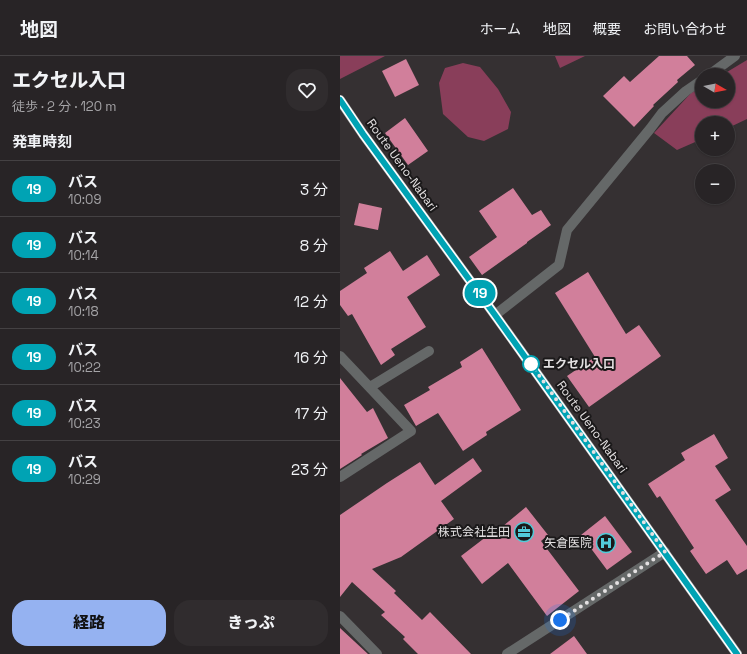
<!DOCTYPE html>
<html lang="ja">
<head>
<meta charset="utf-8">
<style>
	:root { --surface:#282426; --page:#302c2e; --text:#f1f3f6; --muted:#a5a4a7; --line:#444143; --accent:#95b2f1 }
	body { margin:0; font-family:"Space Grotesk","Noto Sans JP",sans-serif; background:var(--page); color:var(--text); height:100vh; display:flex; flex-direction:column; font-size:15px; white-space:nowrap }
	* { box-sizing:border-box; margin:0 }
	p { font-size:13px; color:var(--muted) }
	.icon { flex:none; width:22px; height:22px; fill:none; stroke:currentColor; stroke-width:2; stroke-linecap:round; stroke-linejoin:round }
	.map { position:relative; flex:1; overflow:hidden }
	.sheet { display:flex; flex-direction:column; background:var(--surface); width:340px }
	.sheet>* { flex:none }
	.badge { padding:0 8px; border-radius:13px; font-size:14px; line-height:26px }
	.needle { width:26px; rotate:99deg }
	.tools { position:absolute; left:355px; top:12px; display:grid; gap:8px }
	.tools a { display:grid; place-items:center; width:40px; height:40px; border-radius:50%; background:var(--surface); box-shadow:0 1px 3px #0004,0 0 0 1px var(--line); font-size:20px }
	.you { position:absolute; width:20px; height:20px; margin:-10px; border:3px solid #fff; border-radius:50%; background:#1a73e8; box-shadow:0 0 0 6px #1a73e833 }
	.map>.badge { position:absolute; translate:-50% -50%; box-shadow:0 0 0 2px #fff }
	h2 { padding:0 12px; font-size:15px; line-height:36px }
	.round { display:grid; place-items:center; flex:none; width:42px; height:42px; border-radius:16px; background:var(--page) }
	.summary { display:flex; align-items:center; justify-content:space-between; height:68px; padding:0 12px }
	h1 { font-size:19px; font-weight:800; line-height:30px }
	.button { display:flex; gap:8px; margin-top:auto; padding:8px 12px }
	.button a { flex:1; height:46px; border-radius:16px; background:var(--accent); color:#111; font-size:16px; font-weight:800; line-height:46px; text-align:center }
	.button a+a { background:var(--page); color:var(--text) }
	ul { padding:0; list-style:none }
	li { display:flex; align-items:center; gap:12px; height:56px; padding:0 12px; border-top:1px solid var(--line) }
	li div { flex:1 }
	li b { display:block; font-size:15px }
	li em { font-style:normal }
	li .badge { min-width:44px; font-weight:700; text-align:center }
	header { display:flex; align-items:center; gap:24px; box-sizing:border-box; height:56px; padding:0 20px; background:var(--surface); border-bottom:1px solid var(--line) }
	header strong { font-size:19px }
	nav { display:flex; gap:22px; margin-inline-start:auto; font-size:14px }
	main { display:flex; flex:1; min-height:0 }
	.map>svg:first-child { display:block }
	.forest { fill:#893e5a }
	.building { fill:#d17f9b }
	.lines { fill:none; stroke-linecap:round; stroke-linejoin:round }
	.minor { stroke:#656868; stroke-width:10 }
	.primary { stroke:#979c9d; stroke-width:10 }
	.line-casing { stroke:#fff; stroke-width:9 }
	.line { stroke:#00a3b4; stroke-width:6 }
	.walk { stroke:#e4e1e2; stroke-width:4; stroke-dasharray:0 7.2 }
	.stop-dot { fill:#fff; stroke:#00a3b4; stroke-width:2 }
	.labels { text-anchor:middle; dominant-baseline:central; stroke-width:4; stroke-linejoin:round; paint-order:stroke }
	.street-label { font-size:12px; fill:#e4e1e2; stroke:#1b191a }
	.stop-label { font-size:12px; font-weight:bold; fill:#e4e1e2; stroke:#1b191a; text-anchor:start }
	.poi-label { font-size:12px; fill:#e4e1e2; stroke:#1b191a; text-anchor:end }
</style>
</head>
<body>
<header>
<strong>地図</strong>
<nav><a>ホーム</a><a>地図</a><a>概要</a><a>お問い合わせ</a></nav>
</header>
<main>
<section class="sheet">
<div class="summary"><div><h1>エクセル入口</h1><p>徒歩 · 2 分 · 120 m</p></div><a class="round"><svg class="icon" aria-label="heart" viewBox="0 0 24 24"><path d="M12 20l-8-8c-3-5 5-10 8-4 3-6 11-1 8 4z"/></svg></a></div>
<h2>発車時刻</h2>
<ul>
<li><span class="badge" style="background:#00a3b4;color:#fff">19</span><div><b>バス</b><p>10:09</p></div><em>3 分</em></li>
<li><span class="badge" style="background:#00a3b4;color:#fff">19</span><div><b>バス</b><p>10:14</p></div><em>8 分</em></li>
<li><span class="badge" style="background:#00a3b4;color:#fff">19</span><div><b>バス</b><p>10:18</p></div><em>12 分</em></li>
<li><span class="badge" style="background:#00a3b4;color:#fff">19</span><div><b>バス</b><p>10:22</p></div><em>16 分</em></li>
<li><span class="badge" style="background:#00a3b4;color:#fff">19</span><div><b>バス</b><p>10:23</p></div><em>17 分</em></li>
<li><span class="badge" style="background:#00a3b4;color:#fff">19</span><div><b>バス</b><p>10:29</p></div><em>23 分</em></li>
</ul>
<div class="button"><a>経路</a><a>きっぷ</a></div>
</section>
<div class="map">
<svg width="407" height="598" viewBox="0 0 407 598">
	<rect width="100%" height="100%" fill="#353032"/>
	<path class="forest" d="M0 0H45L0 23Z
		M215 0H245L220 12Z
		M407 4V63L388 72V67H362V83L337 94 314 77 351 37 362 31V45H388V19H382Z
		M123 7 140 11 158 33 171 56 168 73 144 85 128 81 103 58 99 27 105 12Z"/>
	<path class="building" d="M319 0H347L355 9 337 24 338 26 313 49 314 50 294 71 263 40 284 20 290 26Z
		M66 3 79 29 55 41 42 15Z
		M65 62 88 95 68 109 45 77Z
		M173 132 192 159 201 154 211 169 187 186V187L142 219 129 201 157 181 139 155Z
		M19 147 42 152 38 174 14 169Z
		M50 195 63 215 87 199 100 219 67 241 86 271 51 293 55 299 41 309 12 258 8 260 0 249V235L27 217 24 212Z
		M248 216 286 278 299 269 321 300 249 351 227 320 255 301 215 237Z
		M142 292 181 354 146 376 147 379 123 395 98 357 76 370 64 349 90 334 88 331 122 311 120 306Z
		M0 322 27 356 33 352 48 382 21 398 22 399 0 413Z
		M374 378 388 402 375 410 391 434 375 444 407 490V513L397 519 387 504 366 518 350 495 354 492 320 440 317 442 308 428 345 404 341 397Z
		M133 402 142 415 101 445 114 463 61 501 32 513 56 535 54 537 82 564 90 556 131 598H78L63 583 65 581 41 559 45 556 12 526 0 541V459L47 427 80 406 95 429Z
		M186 451 208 479 201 485 239 535 207 560 168 507 142 528 121 500 155 474 156 476Z
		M265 460 292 496 267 514 241 479Z
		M0 572 28 598H0Z
		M234 580 247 598H210Z"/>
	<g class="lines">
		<path class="minor" d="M369 19 395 0
			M155 259 219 209 227 174 310 73 322 57 346 35 362 24
			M0 300 71 375 0 421
			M30 331 89 295
			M0 560 37 598
			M167 598 325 496"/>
		<path class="primary" d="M0 44 23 78 155 259 397 598"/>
	</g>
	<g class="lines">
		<g class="line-casing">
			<path id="line" d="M0 44 23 78 155 259 397 598"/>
		</g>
		<use href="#line" class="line"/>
		<path class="walk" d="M191 308 325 496 220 564"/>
	</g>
	<defs>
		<g id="office-ring" transform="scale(1)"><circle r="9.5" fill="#1b191a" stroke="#52cbd9" stroke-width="1.5"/><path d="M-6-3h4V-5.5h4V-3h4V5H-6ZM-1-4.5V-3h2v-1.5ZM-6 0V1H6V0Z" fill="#52cbd9"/></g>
		<g id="hospital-ring" transform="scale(1)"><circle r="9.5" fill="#1b191a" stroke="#52cbd9" stroke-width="1.5"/><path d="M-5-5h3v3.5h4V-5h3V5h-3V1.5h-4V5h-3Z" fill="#52cbd9"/></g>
	</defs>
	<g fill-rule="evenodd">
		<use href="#office-ring" x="184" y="476"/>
		<use href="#hospital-ring" x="266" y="487"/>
	</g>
	<circle class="stop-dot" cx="191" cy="308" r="8"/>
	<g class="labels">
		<g class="street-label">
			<text transform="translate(62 109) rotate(54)">Route Ueno-Nabari</text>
			<text transform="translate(252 371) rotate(54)">Route Ueno-Nabari</text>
		</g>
		<g class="stop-label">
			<text x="203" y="308">エクセル入口</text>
		</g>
		<g class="poi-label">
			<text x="170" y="476">株式会社生田</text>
			<text x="252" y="487">矢倉医院</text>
		</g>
	</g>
</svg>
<div class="tools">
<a><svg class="needle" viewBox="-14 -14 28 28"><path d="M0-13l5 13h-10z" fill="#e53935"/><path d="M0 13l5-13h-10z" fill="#a5a4a7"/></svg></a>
<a>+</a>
<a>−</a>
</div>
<div class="you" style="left:220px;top:564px"></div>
<b class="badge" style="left:140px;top:237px;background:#00a3b4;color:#fff">19</b>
</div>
</main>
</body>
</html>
